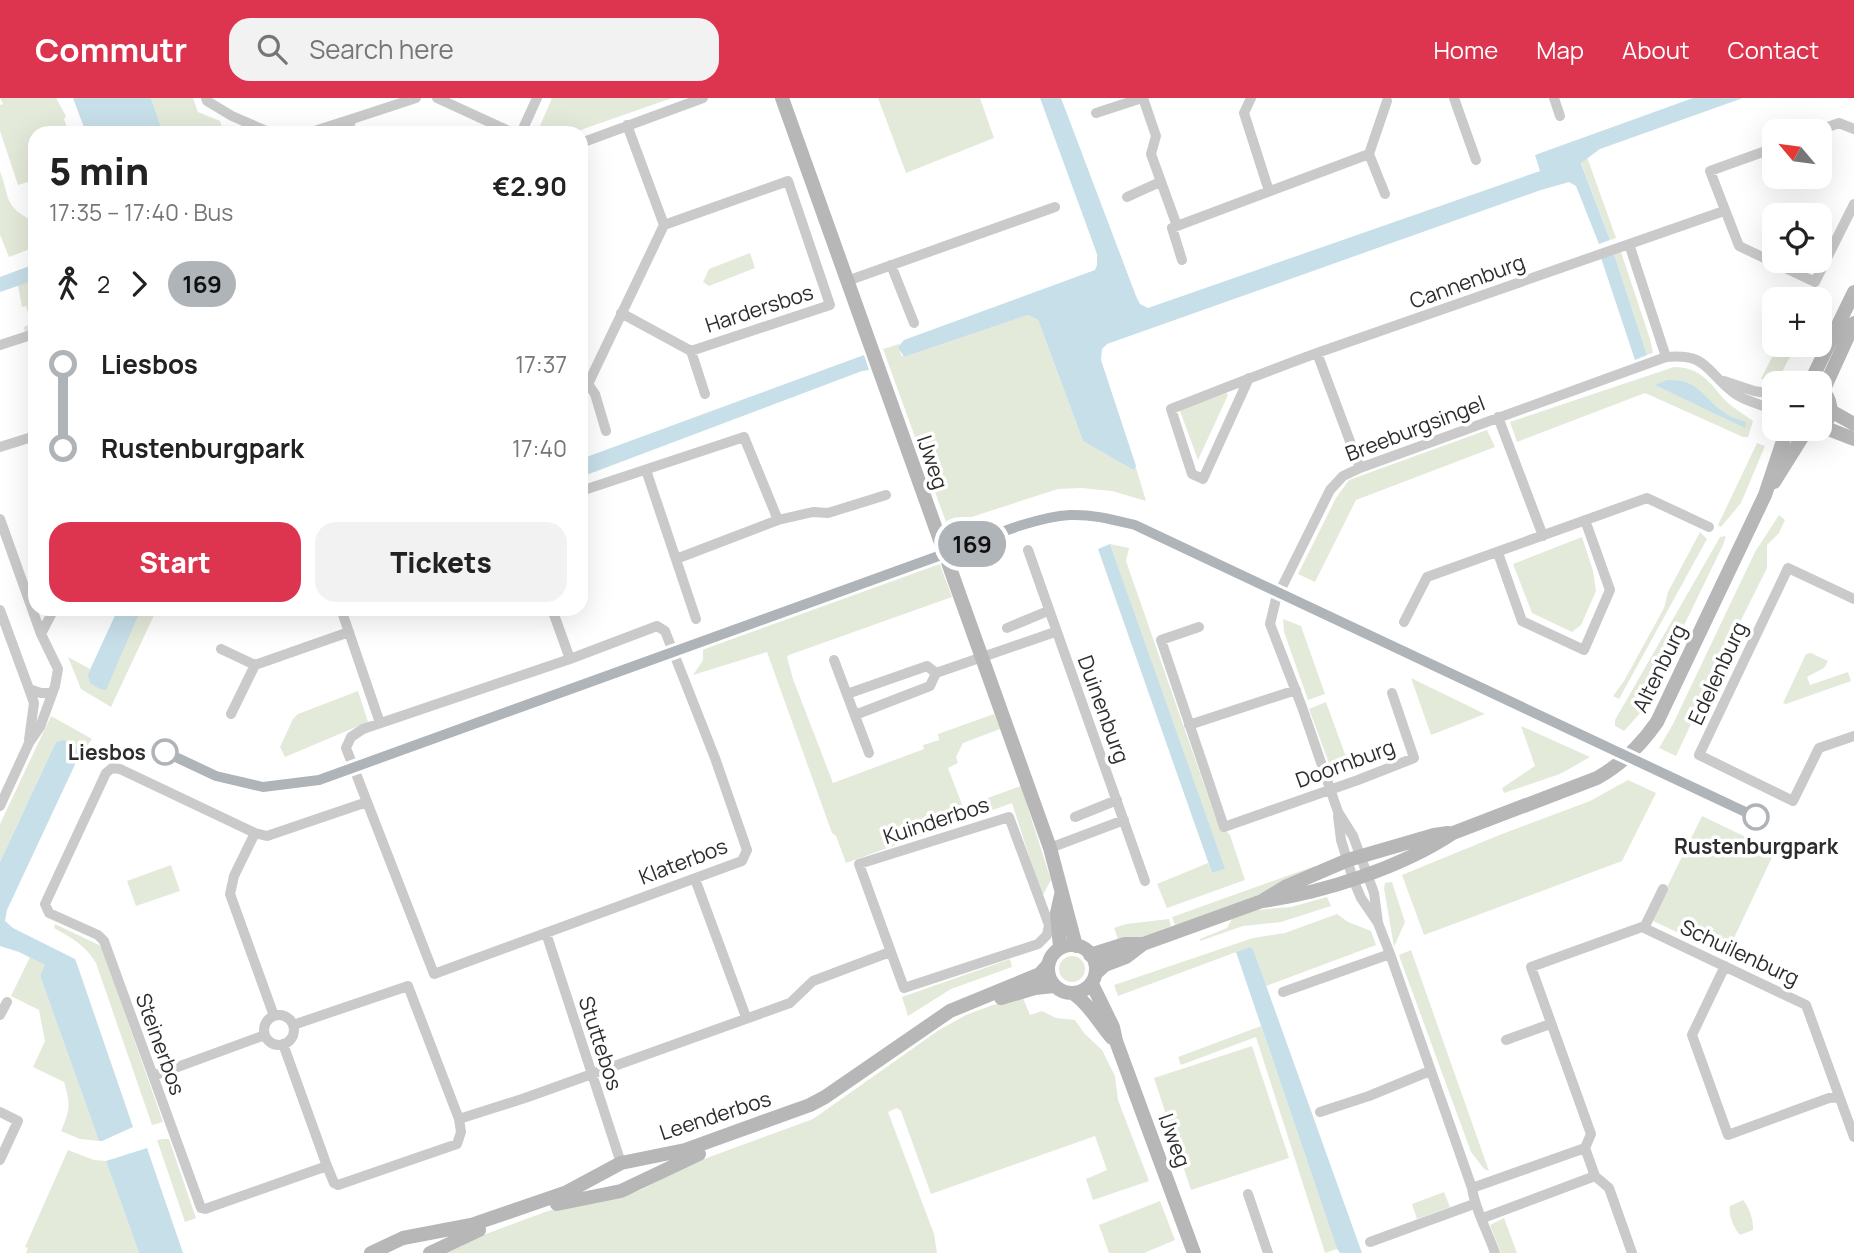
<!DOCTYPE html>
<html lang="en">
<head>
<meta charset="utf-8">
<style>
	:root { --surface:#fff; --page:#f2f2f2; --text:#222; --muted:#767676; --accent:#dd3550 }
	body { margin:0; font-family:Manrope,sans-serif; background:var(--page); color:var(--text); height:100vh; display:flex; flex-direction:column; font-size:26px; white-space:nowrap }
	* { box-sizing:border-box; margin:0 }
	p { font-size:23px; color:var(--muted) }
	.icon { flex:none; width:38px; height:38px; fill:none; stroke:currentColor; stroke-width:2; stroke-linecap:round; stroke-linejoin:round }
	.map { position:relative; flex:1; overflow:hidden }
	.panel { position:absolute; left:28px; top:28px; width:560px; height:490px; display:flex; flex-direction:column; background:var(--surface); border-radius:21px; box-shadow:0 7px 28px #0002 }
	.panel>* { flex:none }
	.badge { padding:0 14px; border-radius:23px; font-size:24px; line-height:46px }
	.needle { width:46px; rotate:299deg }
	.tools { position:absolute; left:1762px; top:21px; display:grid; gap:14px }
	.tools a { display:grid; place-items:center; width:70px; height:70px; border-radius:14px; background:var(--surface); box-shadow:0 7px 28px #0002; font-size:35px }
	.map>.badge { position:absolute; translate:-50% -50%; box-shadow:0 0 0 4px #fff }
	.legs { display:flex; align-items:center; gap:10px; height:77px; padding:0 21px; font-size:23px }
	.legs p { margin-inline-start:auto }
	.head { display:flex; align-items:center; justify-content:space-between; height:119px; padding:0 21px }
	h1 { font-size:38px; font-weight:800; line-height:52px }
	.primary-button { display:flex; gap:14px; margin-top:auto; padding:14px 21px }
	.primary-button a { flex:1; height:80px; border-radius:21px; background:var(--accent); color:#fff; font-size:28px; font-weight:800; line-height:80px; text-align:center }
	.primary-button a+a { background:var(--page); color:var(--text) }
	ul { padding:0 21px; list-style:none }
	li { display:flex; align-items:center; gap:24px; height:84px; font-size:26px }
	li i { display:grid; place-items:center; width:10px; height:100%; margin:0 9px; background:currentColor }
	li i::after { content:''; width:18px; height:18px; margin:-9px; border:5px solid; border-radius:50%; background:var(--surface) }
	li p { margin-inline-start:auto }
	li:first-child i { background:linear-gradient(#0000 50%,currentColor 0) }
	li:last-child i { background:linear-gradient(currentColor 50%,#0000 0) }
	header { display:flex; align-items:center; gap:42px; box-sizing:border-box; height:98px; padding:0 35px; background:var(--accent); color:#fff }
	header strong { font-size:33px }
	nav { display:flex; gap:38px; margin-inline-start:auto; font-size:24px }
	.search { width:490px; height:63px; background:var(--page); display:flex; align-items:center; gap:18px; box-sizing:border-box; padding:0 24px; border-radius:21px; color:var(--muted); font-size:26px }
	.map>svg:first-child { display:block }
	.green { fill:#e4eada }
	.water { fill:#c7dfe9 }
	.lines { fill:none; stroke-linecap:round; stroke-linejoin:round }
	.street { stroke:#cacaca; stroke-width:10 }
	.secondary { stroke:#b7b7b7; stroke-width:14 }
	.line-1-casing { stroke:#fff; stroke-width:16 }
	.line-1 { stroke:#afb4b9; stroke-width:10 }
	.stop-1-dot { fill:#fff; stroke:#afb4b9; stroke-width:3.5 }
	.labels { text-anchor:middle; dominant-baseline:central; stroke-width:7; stroke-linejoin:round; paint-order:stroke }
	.street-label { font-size:21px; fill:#2d2d2d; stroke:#fff }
	.stop-label { font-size:21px; font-weight:bold; fill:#2d2d2d; stroke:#fff; text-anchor:end }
</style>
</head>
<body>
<header>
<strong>Commutr</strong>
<div class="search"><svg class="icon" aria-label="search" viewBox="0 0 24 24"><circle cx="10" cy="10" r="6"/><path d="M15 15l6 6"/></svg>Search here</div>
<nav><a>Home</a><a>Map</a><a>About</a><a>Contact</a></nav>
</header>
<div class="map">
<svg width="1854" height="1155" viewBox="0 0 1854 1155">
	<rect width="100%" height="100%" fill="#fff"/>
	<path class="green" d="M0 0H56L66 18 64 21 69 35H35V90L28 84 18 87 0 33V7L3 6Z
		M151 0H193L198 14 220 23 222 29 235 35H163Z
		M552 0H672L572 35H537Z
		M878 0H980L994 40 906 75Z
		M1587 59 1616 140 1610 142 1581 64Z
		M0 73C10 99 3 107 31 122L35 149 9 159 0 137Z
		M1621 154 1650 241 1653 255 1647 257 1614 156Z
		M750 155 755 170 709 188 703 184 709 171Z
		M31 183 35 187V239L25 235 24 229 31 225 26 208 22 209 18 187Z
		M1028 217 1038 222 1083 343 1136 370 1146 403 1112 393 1081 390 1058 391 947 427 883 251 899 246 901 257 904 259Z
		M1778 247H1798L1787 264 1777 285 1761 281Z
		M1674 269C1700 269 1709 284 1725 302 1733 310 1744 316 1753 323L1748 339H1743L1645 295 1517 344 1510 324Z
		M1226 295 1228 297 1198 362 1180 313 1183 310Z
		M1487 332 1495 349 1356 402 1315 484 1298 476 1336 400 1349 382Z
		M1757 345 1765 348 1741 405 1721 429 1718 427Z
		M1779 417 1785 422 1779 435 1767 447V470L1724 556 1676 658 1659 650 1673 626 1755 454Z
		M1700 434 1707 441 1619 601 1613 598 1624 583 1664 510 1668 494Z
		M1726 438 1723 447 1643 612 1624 633 1615 628V622L1720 439Z
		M1582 439 1593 473 1596 493 1581 527 1572 534 1532 515 1513 466Z
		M1110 446 1129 450 1126 463 1216 721 1230 737 1245 782 1167 810 1157 786 1208 765 1212 775 1224 771Z
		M939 464 952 499 789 557 787 559 793 581 833 685 924 651 923 647 939 642 938 636 994 616 1000 631 963 645 956 659 958 665 948 670 963 709 1021 688 1051 782 1042 799 1012 705 846 765 836 738 832 735 767 554 693 577 703 562V547Z
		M141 511H157L111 609 81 591 68 559 90 571 88 576Z
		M1283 521 1301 528 1325 596 1308 602 1284 534Z
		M1811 555 1828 563 1824 570 1807 579 1810 587 1848 574 1851 583 1786 606 1783 605 1806 556Z
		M1411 580 1485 616 1431 637Z
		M358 593 368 624 285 659 280 649 293 621 298 616Z
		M1326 604 1351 673 1334 679 1309 611Z
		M51 618 92 641 79 658 77 651 54 648 0 764V726Z
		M1521 628 1590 659 1560 676 1504 695 1502 690 1535 668Z
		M1628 682 1656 695 1622 763 1424 837 1402 777 1502 736 1590 703Z
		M1702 718 1775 753 1726 857 1651 822Z
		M171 767 180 793 136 808 127 783Z
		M1315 768 1317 772 1253 799 1175 827 1172 819Z
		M1392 784 1405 824 1394 849 1384 790 1385 785Z
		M1327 799 1331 808 1281 824 1243 828 1200 843V841L1227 830 1232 821 1257 812 1291 809Z
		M1337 816 1348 824 1371 833 1376 847 1266 888 1253 851 1250 849 1118 898 1114 887 1253 840 1285 835Z
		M1169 821 1171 828 1146 838 1119 844 1114 830 1126 826Z
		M55 826 99 847 102 850 163 1024 152 1027 96 865C85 847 72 840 54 830Z
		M1411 852 1489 1073 1484 1071 1471 1054 1401 863 1399 857Z
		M1059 871a13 13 0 1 1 26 0a13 13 0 1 1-26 0Z
		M30 859 46 867 40 878 99 1043 80 1041 61 1033C70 1011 71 1007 64 984L33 969 45 943 39 912 11 898Z
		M1010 861 1012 869 951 891 908 918 902 899Z
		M1023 900 1030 917 1042 913 1056 920 1075 922 1084 935 1102 952 1115 978 1118 1002 1149 1083 1093 1102 1086 1081 1107 1072 1095 1038 931 1096 901 1013 897 1010 888 1014 934 1136 937 1155H435L545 1114 575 1105 621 1099 641 1092 693 1065 813 1021 939 932 966 917 993 907Z
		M1261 928 1337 1151 1325 1155 1256 939 1181 967 1178 959Z
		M1252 948 1289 1060 1191 1092 1154 980Z
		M163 1041H169L196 1120 185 1124 157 1042Z
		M68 1052 94 1062 106 1063 139 1155H26L28 1150 25 1149Z
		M1444 1094 1450 1109 1417 1121 1412 1106Z
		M1743 1102C1749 1108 1754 1124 1753 1132L1740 1137C1734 1131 1728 1116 1730 1108Z
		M1160 1103 1175 1142 1144 1155H1109L1099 1127Z
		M1504 1120 1517 1155H1501L1490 1127Z"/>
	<path class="water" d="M73 0H151L163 35H86Z
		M1040 0H1061L1136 198 1140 206 1148 210 1540 73 1535 57 1693 0H1743L1600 51 1581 65 1610 142 1599 146 1576 88 1569 84 1541 92 1107 246 1102 251 1101 262 1136 368 1134 372 1083 343 1038 222 1028 217 904 259 898 249 904 242 1095 172 1097 167V156Z
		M1614 156 1647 257 1635 262 1601 160Z
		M35 166V182L0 194V179Z
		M864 257 869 272 862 273 581 379V361Z
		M1667 282C1700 281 1701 299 1725 315 1731 320 1739 321 1746 324L1745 330 1655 287Z
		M1110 446 1225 771 1212 775 1098 451Z
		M118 511H141L106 592 100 591 90 585 88 576Z
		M64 642 77 651 79 658 7 812 5 823 13 830 75 861 77 866 133 1029 102 1043H99L40 878 45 867 19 854 0 848V764L54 648 57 644Z
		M1250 849 1253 851 1362 1155H1340L1337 1151 1236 854Z
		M147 1050 183 1155H139L106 1063Z"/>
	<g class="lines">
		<path class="street" d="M206 0 207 3 232 18 271 35
			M437 0 513 35
			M1143 0 1156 38 1151 56 1177 128 1369 56
			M1251 0 1244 15 1269 93
			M1454 0 1476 62
			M1554 0 1560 18
			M1096 15 1142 0
			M1817 33 1839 25 1854 31
			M308 35 352 21
			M346 35 352 21 416 0
			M521 35 537 0
			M581 45 703 0
			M1774 50 1710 73 1739 148 1815 184 1854 106
			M1385 96 1369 56 1387 3
			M1127 99 1160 84
			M1177 128 1172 130 1182 162
			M1629 146 1666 259
			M891 167 914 225
			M847 183 1055 109
			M621 215 691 253 830 207 788 83 664 127
			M0 247 34 236
			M691 253 705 296
			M1317 255 1360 370
			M1249 280 1203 381 1192 376 1171 311C1219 292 1268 273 1317 255L1724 113
			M1724 283 1754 293 1774 296
			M588 286 595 296 606 333
			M581 291 588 286 664 127 627 27
			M1498 319 1543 438
			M0 349 35 338
			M646 372 696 521
			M581 393 744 339 778 422
			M0 421 41 536 58 571 55 588 40 629 29 645 0 708
			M1028 452 1145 783
			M1498 455 1522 523 1584 552 1610 492 1585 422
			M676 461 778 422 813 414 828 415 886 397
			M1854 501 1788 470 1699 657 1793 703 1819 650 1854 638
			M341 511 380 625
			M552 511 570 561
			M0 512 29 591 41 595H52
			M1404 524 1427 479 1647 400 1709 429
			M657 528 665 533 715 660 747 752 742 763 434 876 346 650 351 639 363 631 570 561Z
			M1199 529 1161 542 1224 729 1358 682 1414 660 1392 595
			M1007 530 1048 513
			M41 536 54 511
			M221 551 255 567 231 616
			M834 562 869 655
			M255 567 349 534
			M29 591 34 605 29 642
			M847 596 927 568 936 575
			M855 617 930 588 936 575 1055 534
			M1189 627 1296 592
			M1338 718 1341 742 1353 781 1361 800 1378 825 1390 856 1472 1090C1475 1112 1488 1134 1495 1155
			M1009 719 1049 827 1047 837 1038 846 904 890 859 766Z
			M1075 719 1117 702
			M255 735 234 778 230 796 274 918
			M1050 750 1124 722
			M695 781 746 919
			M1378 825 1374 795 1353 738 1338 714 1302 609 1270 526 1276 501 1330 392 1343 378 1360 370 1666 259C1708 255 1705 273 1734 295 1746 304 1761 306 1774 312
			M1644 830 1663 791
			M546 835 621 1065
			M1725 868 1692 937 1728 1037 1829 1000 1839 999
			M1283 894 1390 856
			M0 917 7 904
			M264 932a15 15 0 1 1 30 0a15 15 0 1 1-30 0Z
			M1506 942 1550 926
			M283 946 327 1068 334 1085 338 1087 457 1046 461 1034 459 1021 408 888 293 927
			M153 978 265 937
			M0 1014 18 1023 0 1062
			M1320 1014 1369 998 1430 973
			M459 1021 525 1000 790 905 813 883 890 854
			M327 1068 205 1111 201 1110 104 843 98 837 49 815 45 806 106 675 112 670 120 671 255 735 267 738 367 704
			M1595 1078 1585 1050 1591 1036 1531 869 1642 829 1806 907 1854 1039
			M1595 1078 1609 1090 1632 1155
			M1472 1090 1585 1050
			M1248 1096 1268 1155
			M1483 1120 1595 1078
			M1370 1144 1474 1106"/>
		<path class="secondary" d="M782 0 1050 750 1076 848
			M1810 285 1854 194
			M1823 293 1854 225
			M1831 313 1854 326
			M1823 329 1854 341
			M1791 331C1818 348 1846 312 1820 291
			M1774 384 1804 336
			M1262 803C1323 795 1402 769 1453 735L1597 680C1622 666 1641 647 1657 624L1765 397 1787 331
			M1048 871a24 24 0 1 1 48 0a24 24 0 1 1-48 0Z
			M1060 850 1057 815 1061 797
			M1090 857 1125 846H1143
			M1096 875 1105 867 1126 859 1143 846 1262 803 1285 789 1348 762 1434 737 1448 735
			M1092 886 1113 929 1116 943 1194 1155
			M1074 896C1090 907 1099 925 1112 940
			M1001 900 1035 890 1054 888
			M557 1106 621 1093 699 1056
			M371 1155 403 1140 471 1127 567 1094 621 1065 685 1052 810 1007 825 999 950 913 1040 876 1048 867
			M430 1155 479 1132"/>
	</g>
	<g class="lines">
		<g class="line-1-casing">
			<path id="line-1" d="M165 654 216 678 263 689 319 682 944 456C980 443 1032 419 1070 417 1092 416 1114 422 1135 427L1756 719"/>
		</g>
		<use href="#line-1" class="line-1"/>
	</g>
	<g class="stop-1-dot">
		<circle cx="165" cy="654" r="12"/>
		<circle cx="1756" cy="719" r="12"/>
	</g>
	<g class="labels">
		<g class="street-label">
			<text transform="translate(1467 183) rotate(-20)">Cannenburg</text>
			<text transform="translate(759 210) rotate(-18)">Hardersbos</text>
			<text transform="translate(1415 330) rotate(-21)">Breeburgsingel</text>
			<text transform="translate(933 364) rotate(71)">IJweg</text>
			<text transform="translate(1659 570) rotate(-64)">Altenburg</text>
			<text transform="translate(1717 575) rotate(-65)">Edelenburg</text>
			<text transform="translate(1104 611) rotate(70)">Duinenburg</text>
			<text transform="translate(1345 665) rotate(-20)">Doornburg</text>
			<text transform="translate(936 722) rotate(-18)">Kuinderbos</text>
			<text transform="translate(683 763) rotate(-21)">Klaterbos</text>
			<text transform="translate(1740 854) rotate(25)">Schuilenburg</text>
			<text transform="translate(601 945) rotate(72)">Stuttebos</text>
			<text transform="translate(161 946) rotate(70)">Steinerbos</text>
			<text transform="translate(715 1017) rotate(-18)">Leenderbos</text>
			<text transform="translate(1175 1042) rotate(70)">IJweg</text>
		</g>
		<g class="stop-label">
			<text x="146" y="654">Liesbos</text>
			<text x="1756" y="748" text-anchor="middle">Rustenburgpark</text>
		</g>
	</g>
</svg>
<div class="tools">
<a><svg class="needle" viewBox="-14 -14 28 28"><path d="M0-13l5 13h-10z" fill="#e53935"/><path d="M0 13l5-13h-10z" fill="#767676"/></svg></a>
<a><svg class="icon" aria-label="locate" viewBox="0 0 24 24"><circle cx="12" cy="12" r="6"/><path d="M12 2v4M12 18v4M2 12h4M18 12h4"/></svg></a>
<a>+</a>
<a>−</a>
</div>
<b class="badge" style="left:972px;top:446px;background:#afb4b9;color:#111">169</b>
<section class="panel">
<div class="head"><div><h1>5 min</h1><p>17:35 – 17:40 · Bus</p></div><b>€2.90</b></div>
<div class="legs"><svg class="icon" aria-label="walk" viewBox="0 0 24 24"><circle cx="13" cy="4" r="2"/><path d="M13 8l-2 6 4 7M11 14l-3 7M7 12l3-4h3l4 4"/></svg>2<svg class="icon" aria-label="forward" viewBox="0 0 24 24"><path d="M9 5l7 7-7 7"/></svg><b class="badge" style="background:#afb4b9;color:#111">169</b></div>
<ul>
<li><i style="color:#afb4b9"></i><b>Liesbos</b><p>17:37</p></li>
<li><i style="color:#afb4b9"></i><b>Rustenburgpark</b><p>17:40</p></li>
</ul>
<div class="primary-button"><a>Start</a><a>Tickets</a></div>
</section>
</div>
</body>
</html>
